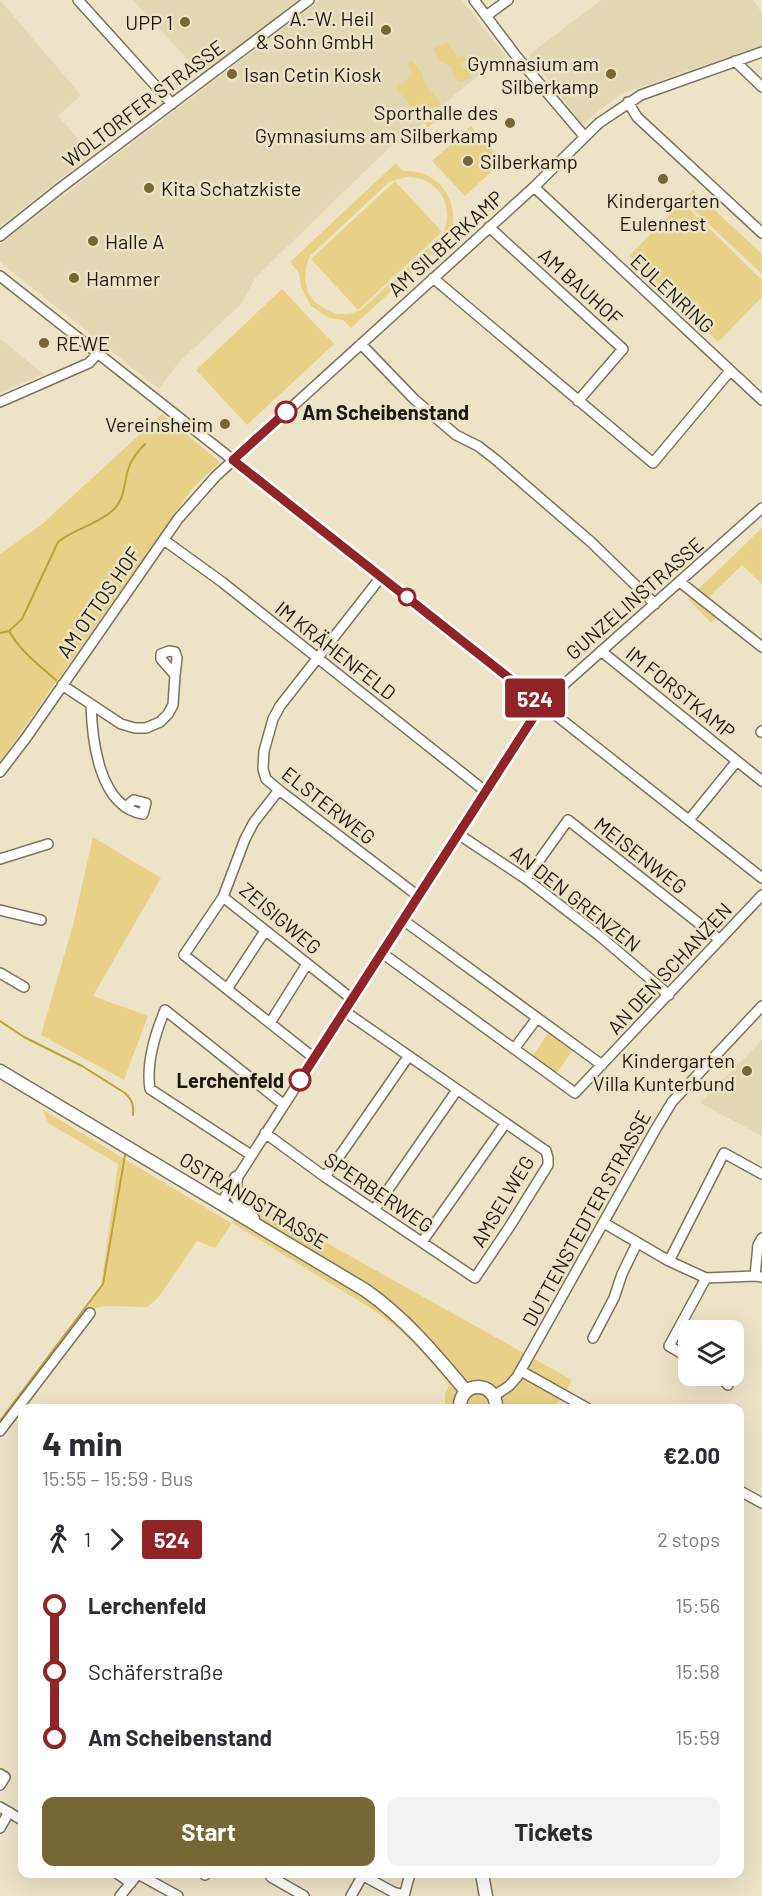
<!DOCTYPE html>
<html lang="en">
<head>
<meta charset="utf-8">
<style>
	:root { --surface:#fff; --page:#f2f2f3; --text:#2b2b33; --muted:#7c7c81; --accent:#776735 }
	body { margin:0; font-family:Barlow,sans-serif; background:var(--page); color:var(--text); height:100vh; display:flex; flex-direction:column; font-size:22px; white-space:nowrap }
	* { box-sizing:border-box; margin:0 }
	p { font-size:20px; color:var(--muted) }
	.icon { flex:none; width:33px; height:33px; fill:none; stroke:currentColor; stroke-width:2; stroke-linecap:round; stroke-linejoin:round }
	.map { position:relative; flex:1; overflow:hidden }
	.details { position:absolute; left:18px; top:1404px; width:726px; height:474px; display:flex; flex-direction:column; background:var(--surface); border-radius:12px; box-shadow:0 6px 24px #0002 }
	.details>* { flex:none }
	.badge { padding:0 12px; border-radius:4px; font-size:21px; line-height:39px }
	.tools { position:absolute; left:678px; top:1320px; display:grid; gap:12px }
	.tools a { display:grid; place-items:center; width:66px; height:66px; border-radius:12px; background:var(--surface); box-shadow:0 6px 24px #0002; font-size:30px }
	.map>.badge { position:absolute; translate:-50% -50%; box-shadow:0 0 0 3px #fff }
	.legs { display:flex; align-items:center; gap:9px; height:66px; padding:0 24px; font-size:20px }
	.legs p { margin-inline-start:auto }
	.overview { display:flex; align-items:center; justify-content:space-between; height:102px; padding:0 24px }
	h1 { font-size:33px; font-weight:700; line-height:45px }
	.button { display:flex; gap:12px; margin-top:auto; padding:12px 24px }
	.button a { flex:1; height:69px; border-radius:12px; background:var(--accent); color:#fff; font-size:24px; font-weight:700; line-height:69px; text-align:center }
	.button a+a { background:var(--page); color:var(--text) }
	ul { padding:0 24px; list-style:none }
	li { display:flex; align-items:center; gap:21px; height:66px; font-size:22px }
	li i { display:grid; place-items:center; width:9px; height:100%; margin:0 8px; background:currentColor }
	li i::after { content:''; width:15px; height:15px; margin:-8px; border:4px solid; border-radius:50%; background:var(--surface) }
	li p { margin-inline-start:auto }
	li:first-child i { background:linear-gradient(#0000 50%,currentColor 0) }
	li:last-child i { background:linear-gradient(currentColor 50%,#0000 0) }
	.map>svg:first-child { display:block }
	.built { fill:#e2d7b3 }
	.green { fill:#e8d187; fill-rule:evenodd }
	.lines { fill:none; stroke-linecap:round; stroke-linejoin:round }
	.stream { stroke:#c0a138; stroke-width:2 }
	.minor-casing { stroke:#7b735a; stroke-width:12 }
	.major-casing { stroke:#7b735a; stroke-width:15 }
	.minor { stroke:#fff; stroke-width:9 }
	.major { stroke:#fff; stroke-width:12 }
	.line-1-casing { stroke:#fff; stroke-width:14 }
	.line-1 { stroke:#912426; stroke-width:9 }
	.poi-dot { fill:#776735; stroke:#ede4c7; stroke-width:2 }
	.stop-1-dot { fill:#fff; stroke:#912426; stroke-width:3 }
	.labels { text-anchor:middle; dominant-baseline:central; stroke-width:5; stroke-linejoin:round; paint-order:stroke }
	.poi-label { font-size:20px; fill:#1c190f; stroke:#ede4c7; text-anchor:end }
	.street-label { font-size:20px; fill:#1c190f; stroke:#ede4c7 }
	.stop-label { font-size:20px; font-weight:bold; fill:#1c190f; stroke:#ede4c7; text-anchor:start }
</style>
</head>
<body>
<div class="map">
<svg width="762" height="1896" viewBox="0 0 762 1896">
	<rect width="100%" height="100%" fill="#ede4c7"/>
	<path class="built" d="M0 0 81 95 58 116 92 154 0 226Z
		M133 0H298L202 75Z
		M320 0H462L506 56 460 90 403 142 392 145 256 277 242 303 179 362 159 389 0 262V244Z
		M601 0H753L762 13V45L621 94 582 124 529 55Z
		M0 339 44 374 0 393Z
		M762 1040V1136L700 1103Z"/>
	<path class="green" d="M447 42 457 57 463 55 466 60 460 65 462 68H469L471 78 461 82 454 77 451 66 439 61 433 48Z
		M412 61 422 73 423 79 441 104 430 113 435 121 428 128 396 88 413 74 407 63Z
		M471 126 503 161 465 196 432 161Z
		M396 163 403 171C434 169 456 193 453 224L458 230 351 328 343 320 329 318 311 306 301 287 299 273 290 262ZM406 177C438 176 456 206 443 234L361 310 349 314H337L325 309 315 302 308 292 305 280 306 267 310 256 389 182Z
		M395 181 442 232 358 310 311 259Z
		M693 190 762 254V274L683 200Z
		M682 202 762 280V297L718 342 629 256Z
		M282 289 334 344 247 425 196 370Z
		M162 414 220 462 192 489 0 762V554L41 525Z
		M762 528V584L742 565 709 597 723 611 711 623 688 599Z
		M93 837 161 878 93 996 148 1016 124 1080 41 1035 73 925Z
		M550 1031 574 1049 555 1075 531 1058Z
		M43 1110 231 1223 248 1199 572 1380 560 1401 550 1408H445V1394L449 1385 432 1363 402 1332 372 1309 232 1223 215 1248 197 1241 158 1298 147 1307 104 1306 92 1310 84 1309 101 1287 118 1164 48 1123Z"/>
	<g class="lines">
		<path class="stream" d="M9 631C20 651 39 665 56 680
			M0 633 9 631 22 619 58 542C74 529 96 525 112 511 126 499 123 483 129 467 132 458 138 451 145 444
			M0 1021 24 1037 82 1066 125 1093C132 1100 134 1105 133 1115
			M0 1421 103 1284 125 1155"/>
		<g class="minor-casing">
			<path id="minor" d="M78 0 172 104
				M474 0 517 57 584 136
				M486 16 508 0
				M735 61 762 87
				M628 102 637 117 762 233
				M534 187 762 400
				M489 227 623 349 578 401
				M0 236 59 189 309 0
				M0 276 762 878
				M433 278 653 463 730 371
				M361 344 414 399 456 435 478 446 495 459 591 542 655 604
				M0 402 89 363 98 353
				M164 540 222 582 485 791
				M381 577 280 706 273 719 264 751 263 769 266 779 279 790 418 896
				M680 582 762 647
				M601 651 737 761 689 820
				M62 685 121 724 135 728H146L160 722 168 714 173 705 175 675 161 659V654L169 651 175 652 177 658 175 675
				M91 704C92 740 99 807 143 814L146 803 134 800 125 807
				M761 732 762 731
				M737 761 762 781
				M0 772 26 738 178 519 216 476 534 187 599 123 641 95 762 52
				M279 790 254 822 245 839 223 897 352 999
				M458 834 526 879 601 937 669 995
				M0 859 48 844
				M526 879 568 820 720 940
				M223 897 184 955 314 1058
				M0 910 41 920
				M403 920 602 1065
				M382 953 575 1093 762 895
				M0 973 24 987
				M227 989 265 931
				M270 1023 307 964
				M514 1049 537 1018
				M265 1133 325 1177 475 1278 510 1226 548 1165V1158L546 1151 344 1011
				M251 1155 150 1089C146 1064 155 1034 165 1010L283 1104
				M325 1177 408 1057
				M221 1203 542 704 762 508
				M374 1210 457 1090
				M604 1223 669 1261 706 1278 755 1276 762 1277
				M422 1242 505 1124
				M669 1261 724 1153 762 1174
				M755 1276 758 1245 762 1238
				M593 1338 614 1298 622 1274 637 1243
				M688 1357 669 1346 706 1278
				M521 1371 587 1408
				M719 1376 728 1385
				M494 1396 509 1386 517 1377 654 1132 672 1102 762 1006
				M0 1431 90 1313
				M740 1491 762 1503
				M0 1774 5 1777 0 1785
				M0 1807 22 1820
				M0 1828 9 1812
				M118 1874 131 1883
				M138 1874 178 1896
				M273 1874 271 1877 304 1896
				M360 1874 393 1892 404 1895
				M205 1875 206 1874
				M120 1896 138 1874
				M351 1896 363 1875
				M404 1896 410 1874"/>
		</g>
		<g class="major-casing">
			<path id="major" d="M0 1071 365 1290C405 1318 435 1354 466 1391
				M236 1178C232 1198 241 1204 253 1219
				M460 1408C459 1380 497 1380 496 1408
				M482 1874 486 1896"/>
		</g>
		<use href="#minor" class="minor"/>
		<use href="#major" class="major"/>
	</g>
	<g class="lines">
		<g class="line-1-casing">
			<path id="line-1" d="M286 412 233 460 542 704 300 1080"/>
		</g>
		<use href="#line-1" class="line-1"/>
	</g>
	<g class="poi-dot">
		<circle cx="185" cy="22" r="6"/>
		<circle cx="386" cy="30" r="6"/>
		<circle cx="232" cy="74" r="6"/>
		<circle cx="611" cy="74" r="6"/>
		<circle cx="510" cy="123" r="6"/>
		<circle cx="468" cy="161" r="6"/>
		<circle cx="663" cy="179" r="6"/>
		<circle cx="149" cy="188" r="6"/>
		<circle cx="93" cy="241" r="6"/>
		<circle cx="74" cy="278" r="6"/>
		<circle cx="44" cy="343" r="6"/>
		<circle cx="225" cy="424" r="6"/>
		<circle cx="747" cy="1071" r="6"/>
	</g>
	<g class="stop-1-dot">
		<circle cx="286" cy="412" r="10"/>
		<circle cx="407" cy="597" r="8"/>
		<circle cx="300" cy="1080" r="10"/>
	</g>
	<g class="labels">
		<g class="poi-label">
			<text x="374" y="18">A.-W. Heil<tspan x="374" dy="23">&amp; Sohn GmbH</tspan></text>
			<text x="173" y="22">UPP 1</text>
			<text x="599" y="63">Gymnasium am<tspan x="599" dy="23">Silberkamp</tspan></text>
			<text x="244" y="74" text-anchor="start">Isan Cetin Kiosk</text>
			<text x="498" y="112">Sporthalle des<tspan x="498" dy="23">Gymnasiums am Silberkamp</tspan></text>
			<text x="480" y="161" text-anchor="start">Silberkamp</text>
			<text x="161" y="188" text-anchor="start">Kita Schatzkiste</text>
			<text x="663" y="200" text-anchor="middle">Kindergarten<tspan x="663" dy="23">Eulennest</tspan></text>
			<text x="105" y="241" text-anchor="start">Halle A</text>
			<text x="86" y="278" text-anchor="start">Hammer</text>
			<text x="56" y="343" text-anchor="start">REWE</text>
			<text x="213" y="424">Vereinsheim</text>
			<text x="735" y="1060">Kindergarten<tspan x="735" dy="23">Villa Kunterbund</tspan></text>
		</g>
		<g class="street-label">
			<text transform="translate(143 103) rotate(-37)">WOLTORFER STRASSE</text>
			<text transform="translate(445 243) rotate(-42)">AM SILBERKAMP</text>
			<text transform="translate(581 286) rotate(42)">AM BAUHOF</text>
			<text transform="translate(673 293) rotate(43)">EULENRING</text>
			<text transform="translate(634 598) rotate(-41)">GUNZELINSTRASSE</text>
			<text transform="translate(98 602) rotate(-55)">AM OTTOS HOF</text>
			<text transform="translate(336 650) rotate(38)">IM KRÄHENFELD</text>
			<text transform="translate(681 692) rotate(39)">IM FORSTKAMP</text>
			<text transform="translate(329 805) rotate(38)">ELSTERWEG</text>
			<text transform="translate(641 855) rotate(38)">MEISENWEG</text>
			<text transform="translate(576 898) rotate(38)">AN DEN GRENZEN</text>
			<text transform="translate(281 918) rotate(40)">ZEISIGWEG</text>
			<text transform="translate(669 968) rotate(-47)">AN DEN SCHANZEN</text>
			<text transform="translate(379 1192) rotate(34)">SPERBERWEG</text>
			<text transform="translate(254 1200) rotate(31)">OSTRANDSTRASSE</text>
			<text transform="translate(502 1201) rotate(-59)">AMSELWEG</text>
			<text transform="translate(586 1218) rotate(-61)">DUTTENSTEDTER STRASSE</text>
		</g>
		<g class="stop-label">
			<text x="302" y="412">Am Scheibenstand</text>
			<text x="284" y="1080" text-anchor="end">Lerchenfeld</text>
		</g>
	</g>
</svg>
<div class="tools">
<a><svg class="icon" aria-label="layers" viewBox="0 0 24 24"><path d="M12 4l9 5-9 5-9-5zM3 14l9 5 9-5"/></svg></a>
</div>
<b class="badge" style="left:535px;top:698px;background:#912426;color:#fff">524</b>
<section class="details">
<div class="overview"><div><h1>4 min</h1><p>15:55 – 15:59 · Bus</p></div><b>€2.00</b></div>
<div class="legs"><svg class="icon" aria-label="walk" viewBox="0 0 24 24"><circle cx="13" cy="4" r="2"/><path d="M13 8l-2 6 4 7M11 14l-3 7M7 12l3-4h3l4 4"/></svg>1<svg class="icon" aria-label="forward" viewBox="0 0 24 24"><path d="M9 5l7 7-7 7"/></svg><b class="badge" style="background:#912426;color:#fff">524</b><p>2 stops</p></div>
<ul>
<li><i style="color:#912426"></i><b>Lerchenfeld</b><p>15:56</p></li>
<li><i style="color:#912426"></i><span>Schäferstraße</span><p>15:58</p></li>
<li><i style="color:#912426"></i><b>Am Scheibenstand</b><p>15:59</p></li>
</ul>
<div class="button"><a>Start</a><a>Tickets</a></div>
</section>
</div>
</body>
</html>
